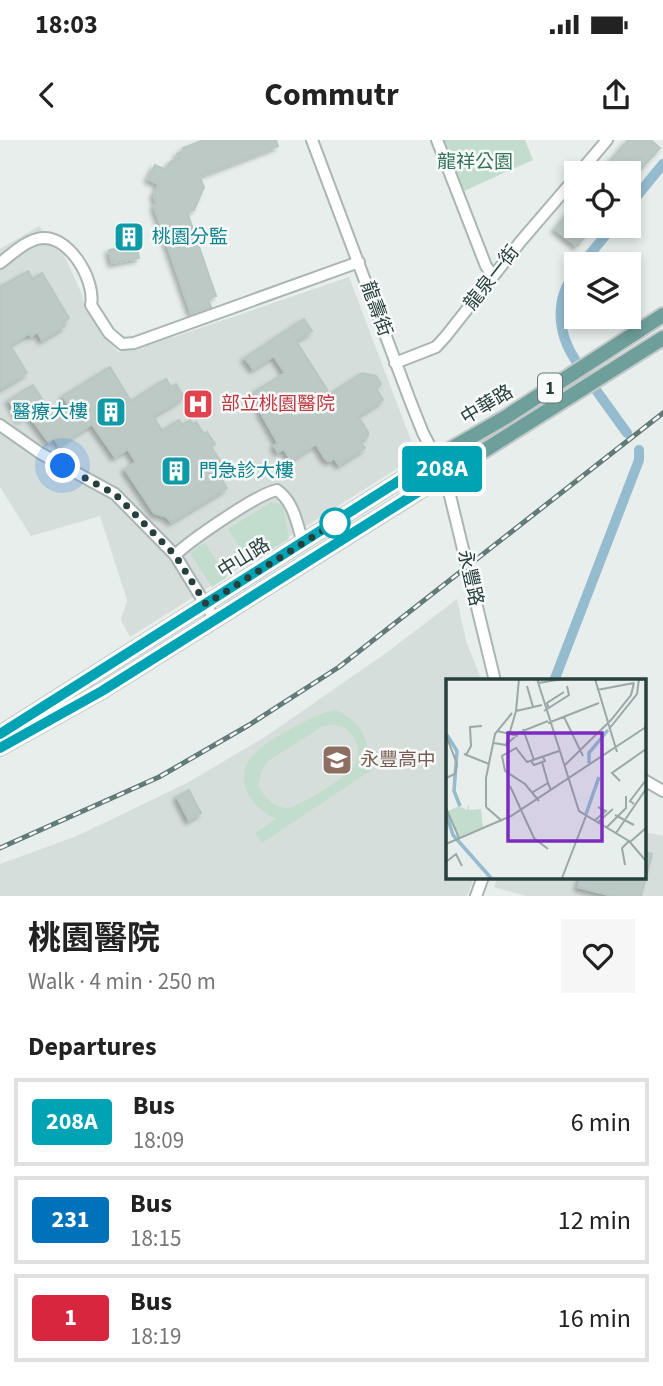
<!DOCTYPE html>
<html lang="en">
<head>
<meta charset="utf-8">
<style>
	:root { --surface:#fff; --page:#f6f6f6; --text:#222; --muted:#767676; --line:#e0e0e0 }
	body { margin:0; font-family:"Source Sans 3","Noto Sans TC",sans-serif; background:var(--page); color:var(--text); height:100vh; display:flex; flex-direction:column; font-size:26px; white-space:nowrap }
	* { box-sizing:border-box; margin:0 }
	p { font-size:23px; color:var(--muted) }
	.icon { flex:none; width:38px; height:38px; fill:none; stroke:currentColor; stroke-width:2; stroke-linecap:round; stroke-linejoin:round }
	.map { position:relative; height:756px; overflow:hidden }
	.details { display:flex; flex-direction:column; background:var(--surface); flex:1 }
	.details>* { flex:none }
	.badge { padding:0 14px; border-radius:5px; font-size:24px; line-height:46px }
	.tools { position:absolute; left:564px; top:21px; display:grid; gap:14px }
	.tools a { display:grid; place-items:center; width:77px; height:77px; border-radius:0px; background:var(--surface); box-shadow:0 4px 10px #0003; font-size:35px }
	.you { position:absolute; width:35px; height:35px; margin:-18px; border:5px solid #fff; border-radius:50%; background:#1a73e8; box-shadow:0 0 0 10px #1a73e833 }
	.map>.badge { position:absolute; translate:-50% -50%; box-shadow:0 0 0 4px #fff }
	h2 { padding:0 28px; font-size:26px; line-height:63px }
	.round { display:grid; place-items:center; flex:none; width:74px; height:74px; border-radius:0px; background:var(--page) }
	.headline { display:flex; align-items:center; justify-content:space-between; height:119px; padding:0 28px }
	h1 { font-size:33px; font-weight:700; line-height:52px }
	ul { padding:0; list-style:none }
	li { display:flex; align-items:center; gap:21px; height:88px; margin:0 14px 10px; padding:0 14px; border:4px solid var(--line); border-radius:0px }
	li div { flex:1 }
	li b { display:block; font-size:26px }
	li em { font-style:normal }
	li .badge { min-width:77px; font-weight:700; text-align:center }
	.status { display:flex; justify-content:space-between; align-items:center; height:49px; padding:0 35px; background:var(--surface); direction:ltr }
	.status svg { height:19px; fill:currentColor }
	header { display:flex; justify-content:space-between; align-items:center; height:91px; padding:0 28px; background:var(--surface); font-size:32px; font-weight:700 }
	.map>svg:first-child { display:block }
	.built { fill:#d5dedb }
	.green { fill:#c2ddce; fill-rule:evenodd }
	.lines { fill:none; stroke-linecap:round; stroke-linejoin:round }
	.canal { stroke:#94bbce; stroke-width:10 }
	.building { fill:#bcc9c5; stroke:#b9c7c4; stroke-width:2; filter:url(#shadow) }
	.minor-casing { stroke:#aab6b4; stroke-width:14 }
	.major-casing { stroke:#c3c9c9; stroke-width:18 }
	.minor { stroke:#fff; stroke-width:10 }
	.major { stroke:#6f9f9b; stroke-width:14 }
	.rail-casing { stroke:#627a78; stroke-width:5 }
	.rail { stroke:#f7faf9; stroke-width:2.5; stroke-dasharray:8; stroke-linecap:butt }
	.line-casing { stroke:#fff; stroke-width:16 }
	.line { stroke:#00a3b4; stroke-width:10 }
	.walk { stroke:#273f3d; stroke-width:7; stroke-dasharray:0 12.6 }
	.stop-dot { fill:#fff; stroke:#00a3b4; stroke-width:3.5 }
	.labels { text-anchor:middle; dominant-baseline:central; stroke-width:5; stroke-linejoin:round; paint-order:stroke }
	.shield { fill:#f7faf9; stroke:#657775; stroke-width:2 }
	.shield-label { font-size:18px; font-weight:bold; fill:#273f3d }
	.park-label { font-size:19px; fill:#347357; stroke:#f7faf9 }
	.culture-label { font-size:19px; fill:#0d838f; stroke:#f7faf9; text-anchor:start }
	.street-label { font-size:19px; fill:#273f3d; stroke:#f7faf9 }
	.health-label { font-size:19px; fill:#be3a42; stroke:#f7faf9; text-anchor:start }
	.education-label { font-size:19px; fill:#785e54; stroke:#f7faf9; text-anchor:start }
	.inset-river { fill:none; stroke:#94bbce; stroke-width:3.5 }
	.inset-road { fill:none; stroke:#9aa8a6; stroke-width:2 }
	.view { fill:#7b2cbf; fill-opacity:0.15; stroke:#7b2cbf; stroke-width:3.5 }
	.inset-edge { fill:none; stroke:#273f3d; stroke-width:3.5 }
</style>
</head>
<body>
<div class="status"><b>18:03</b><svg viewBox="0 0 49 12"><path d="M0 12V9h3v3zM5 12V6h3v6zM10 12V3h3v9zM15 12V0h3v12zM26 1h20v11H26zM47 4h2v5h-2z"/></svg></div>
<header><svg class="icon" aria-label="back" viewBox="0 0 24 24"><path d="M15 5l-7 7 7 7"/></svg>Commutr<svg class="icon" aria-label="share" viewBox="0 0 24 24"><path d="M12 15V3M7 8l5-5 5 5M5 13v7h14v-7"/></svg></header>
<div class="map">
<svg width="663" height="756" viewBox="0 0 663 756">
	<defs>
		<filter id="shadow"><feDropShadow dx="-3.5" dy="3.5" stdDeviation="2" flood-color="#0004"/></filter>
	</defs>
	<rect width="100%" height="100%" fill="#e7eeec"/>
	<path class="built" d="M39 86 64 115 81 152 86 170 118 212 177 196 349 137 417 316 130 497 121 480 127 460 100 376 31 396 0 347V109Z
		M457 459 466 501 482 541H448V737H474L467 756H0V724L77 696 187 643 265 597 386 513Z
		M644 692 663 696V756H526L494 747 498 737H644Z"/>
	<path class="green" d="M444 0H525L533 20 464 51Z
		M272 362 283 366 289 399 250 423 228 389Z
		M205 403 227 437 212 447 190 413Z
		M335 570C357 579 368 594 368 618L381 609 388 619 262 703 255 693 276 679C251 668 231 638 254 614 267 600 316 573 335 570ZM335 585C345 587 351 591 355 600 360 609 359 623 351 630 343 639 296 669 286 668 274 667 263 656 258 645L262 629 268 621 323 586Z"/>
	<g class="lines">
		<path class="canal" d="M628 67 663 24
			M582 124 613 86
			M576 132C554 159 557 193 576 221
			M586 235 587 236
			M596 250 627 293
			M554 541 639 320V310"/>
	</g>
	<path class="building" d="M204 0H276L278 6 199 36 204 47 194 70 187 72 216 156 208 159 211 167 191 173 154 66 157 65 154 55 159 44 148 39 155 25 166 30 170 22 179 18 177 14 184 11 183 8Z
		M628 0H651L660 8 628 43V33H600Z
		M576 63V86H593L577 106 555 89Z
		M133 85 139 118 112 123 109 110 124 107 121 87Z
		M28 131 33 139 42 133 69 178 63 182 65 186 42 200 38 192 31 196 30 193 10 205 27 233 0 249V147Z
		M304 179 312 191 296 201 330 254 362 233 376 236 381 244 376 248 383 260 358 276 368 292V296L360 301 365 308 339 325 334 318 330 321 326 320 316 304 291 320 284 309 278 312 274 306 278 303 261 273 260 260 254 252 285 233 274 216 253 229 245 218Z
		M110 227 131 261 166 239 171 247 176 244 184 257 153 276 162 291 179 280 182 285 190 280 193 284 196 282 204 294 207 292 215 304 211 307 227 331 223 342 227 348 171 382 167 377 154 373 125 329 136 322 128 309 115 317 92 284 59 305 54 298 49 302 28 274 20 279 9 260 33 245 54 277 70 267 63 256Z
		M189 650 201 673 189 680 177 657Z
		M644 712 652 714 641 756H613L578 747 581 737H644Z"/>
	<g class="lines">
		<g class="minor-casing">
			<path id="minor" d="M312 0 411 263 423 293 445 335 495 541
				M437 0 486 126 493 136
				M579 33 607 0
				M0 123C11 115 24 102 37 99 67 90 96 140 91 165L109 193 122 204 134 203 359 122
				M395 223 436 207 446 196 521 101 576 37
				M0 285 40 313 115 354 175 415 215 480
				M175 415C191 400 257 354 277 350 294 362 297 384 303 403
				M644 640 663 651
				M476 756 483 737"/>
		</g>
		<g class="major-casing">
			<path id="major" d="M0 594 435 318 506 277 663 175
				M0 608 102 551 663 198"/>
		</g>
		<use href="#minor" class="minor"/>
		<use href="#major" class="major"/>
		<g class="rail-casing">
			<path id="rail" d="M0 708 159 637 249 585 339 527 663 273"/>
		</g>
		<use href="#rail" class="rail"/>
	</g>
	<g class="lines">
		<g class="line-casing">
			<path id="line" d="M0 594 435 318 445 335 102 551 0 608"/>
		</g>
		<use href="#line" class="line"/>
		<path class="walk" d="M63 326 115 354 175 415 206 464 335 383"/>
	</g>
	<defs>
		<g id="building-square" transform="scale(1.575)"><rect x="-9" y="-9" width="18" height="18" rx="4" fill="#0f9aa8" stroke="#f7faf9"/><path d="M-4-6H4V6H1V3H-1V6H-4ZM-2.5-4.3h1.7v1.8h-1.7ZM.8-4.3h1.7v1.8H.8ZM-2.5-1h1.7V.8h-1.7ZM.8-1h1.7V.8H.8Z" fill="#fff"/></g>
		<g id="hospital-square" transform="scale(1.575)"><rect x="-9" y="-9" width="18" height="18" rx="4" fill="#e0444e" stroke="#f7faf9"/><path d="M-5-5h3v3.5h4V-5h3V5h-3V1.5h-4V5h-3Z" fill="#fff"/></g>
		<g id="school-square" transform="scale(1.575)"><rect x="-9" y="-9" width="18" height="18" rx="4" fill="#8d6e63" stroke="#f7faf9"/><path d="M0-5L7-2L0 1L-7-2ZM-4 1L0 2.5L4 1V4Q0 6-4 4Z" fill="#fff"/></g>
	</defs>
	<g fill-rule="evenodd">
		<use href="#building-square" x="129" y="97"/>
		<use href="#hospital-square" x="198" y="264"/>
		<use href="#building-square" x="111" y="272"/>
		<use href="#building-square" x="176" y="331"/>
		<use href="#school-square" x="337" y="620"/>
	</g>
	<circle class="stop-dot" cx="335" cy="383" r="14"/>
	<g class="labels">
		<rect class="shield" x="538" y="233.5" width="24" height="29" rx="5"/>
		<g class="shield-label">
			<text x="550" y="248">1</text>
		</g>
		<g class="park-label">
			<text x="475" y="22">龍祥公園</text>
		</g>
		<g class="culture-label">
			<text x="152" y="97">桃園分監</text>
			<text x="88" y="272" text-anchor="end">醫療大樓</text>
			<text x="199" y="331">門急診大樓</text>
		</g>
		<g class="street-label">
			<text transform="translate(492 138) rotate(-52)">龍泉一街</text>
			<text transform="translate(376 169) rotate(70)">龍壽街</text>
			<text transform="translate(487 265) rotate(-31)">中華路</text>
			<text transform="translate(244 418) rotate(-32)">中山路</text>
			<text transform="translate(470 438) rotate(77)">永豐路</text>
		</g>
		<g class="health-label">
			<text x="221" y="264">部立桃園醫院</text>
		</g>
		<g class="education-label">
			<text x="360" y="620">永豐高中</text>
		</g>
	</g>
	<g transform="translate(446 539)">
		<rect width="200" height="200" fill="#e7eeec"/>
		<path d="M23 125V131L35 130 37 148 13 158 2 132 13 127 21 131Z" fill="#c2ddce"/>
		<path class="inset-river" d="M1 56 11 72 8 112 14 127M143 84V74L162 51M0 134 7 156 45 199M140 135 153 98"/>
		<path class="inset-road" d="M91 0 133 132 183 162 200 182M149 0 171 73M92 4 117 0M81 7 87 28M151 11 188 4M103 30 101 24 118 13M70 32 96 26M98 32 123 16 121 7M118 38 137 77M102 44 153 24M77 50 88 81M163 50 191 15 193 0M51 52 72 57M0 56 11 85 9 95 0 99M48 64 60 66 70 32 73 0M59 67 74 53 102 42M18 75 43 85M20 76 25 67 24 48 36 47M85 82 88 86 99 82 97 78M96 83 102 104M119 86 165 41 185 16 188 4M174 102 166 94 200 70M64 107 88 159 102 170M87 113 102 104 105 111M93 122 79 105 59 92 56 77 70 69 81 83 113 72M188 125 184 122 200 101M40 128V99L49 55 66 34M40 128 56 142M0 129 13 159M169 136 188 146M148 142 160 132 152 128M151 144 167 130M160 149 180 129V117M170 154 200 110M184 163 200 149M0 165 65 137 200 48M0 183 10 175 16 187M179 186 176 169 183 162M116 199 140 137"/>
		<path class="view" d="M62 54H156V162H62Z"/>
		<rect width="200" height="200" class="inset-edge"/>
	</g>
</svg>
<div class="tools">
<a><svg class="icon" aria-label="locate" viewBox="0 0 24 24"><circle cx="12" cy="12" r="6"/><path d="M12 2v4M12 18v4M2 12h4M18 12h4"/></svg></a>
<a><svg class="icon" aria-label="layers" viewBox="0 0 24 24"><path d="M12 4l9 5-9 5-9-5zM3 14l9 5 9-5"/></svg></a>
</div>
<div class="you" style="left:63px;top:326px"></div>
<b class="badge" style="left:442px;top:329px;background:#00a3b4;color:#fff">208A</b>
</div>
<section class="details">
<div class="headline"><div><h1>桃園醫院</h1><p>Walk · 4 min · 250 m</p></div><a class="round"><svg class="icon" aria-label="heart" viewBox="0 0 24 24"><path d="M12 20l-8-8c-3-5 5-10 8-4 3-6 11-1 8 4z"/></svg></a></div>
<h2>Departures</h2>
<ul>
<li><span class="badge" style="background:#00a3b4;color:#fff">208A</span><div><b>Bus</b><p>18:09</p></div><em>6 min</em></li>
<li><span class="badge" style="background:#0072bc;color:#fff">231</span><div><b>Bus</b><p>18:15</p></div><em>12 min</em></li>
<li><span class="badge" style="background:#d7263d;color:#fff">1</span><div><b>Bus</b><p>18:19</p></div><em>16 min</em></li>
</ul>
</section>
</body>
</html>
